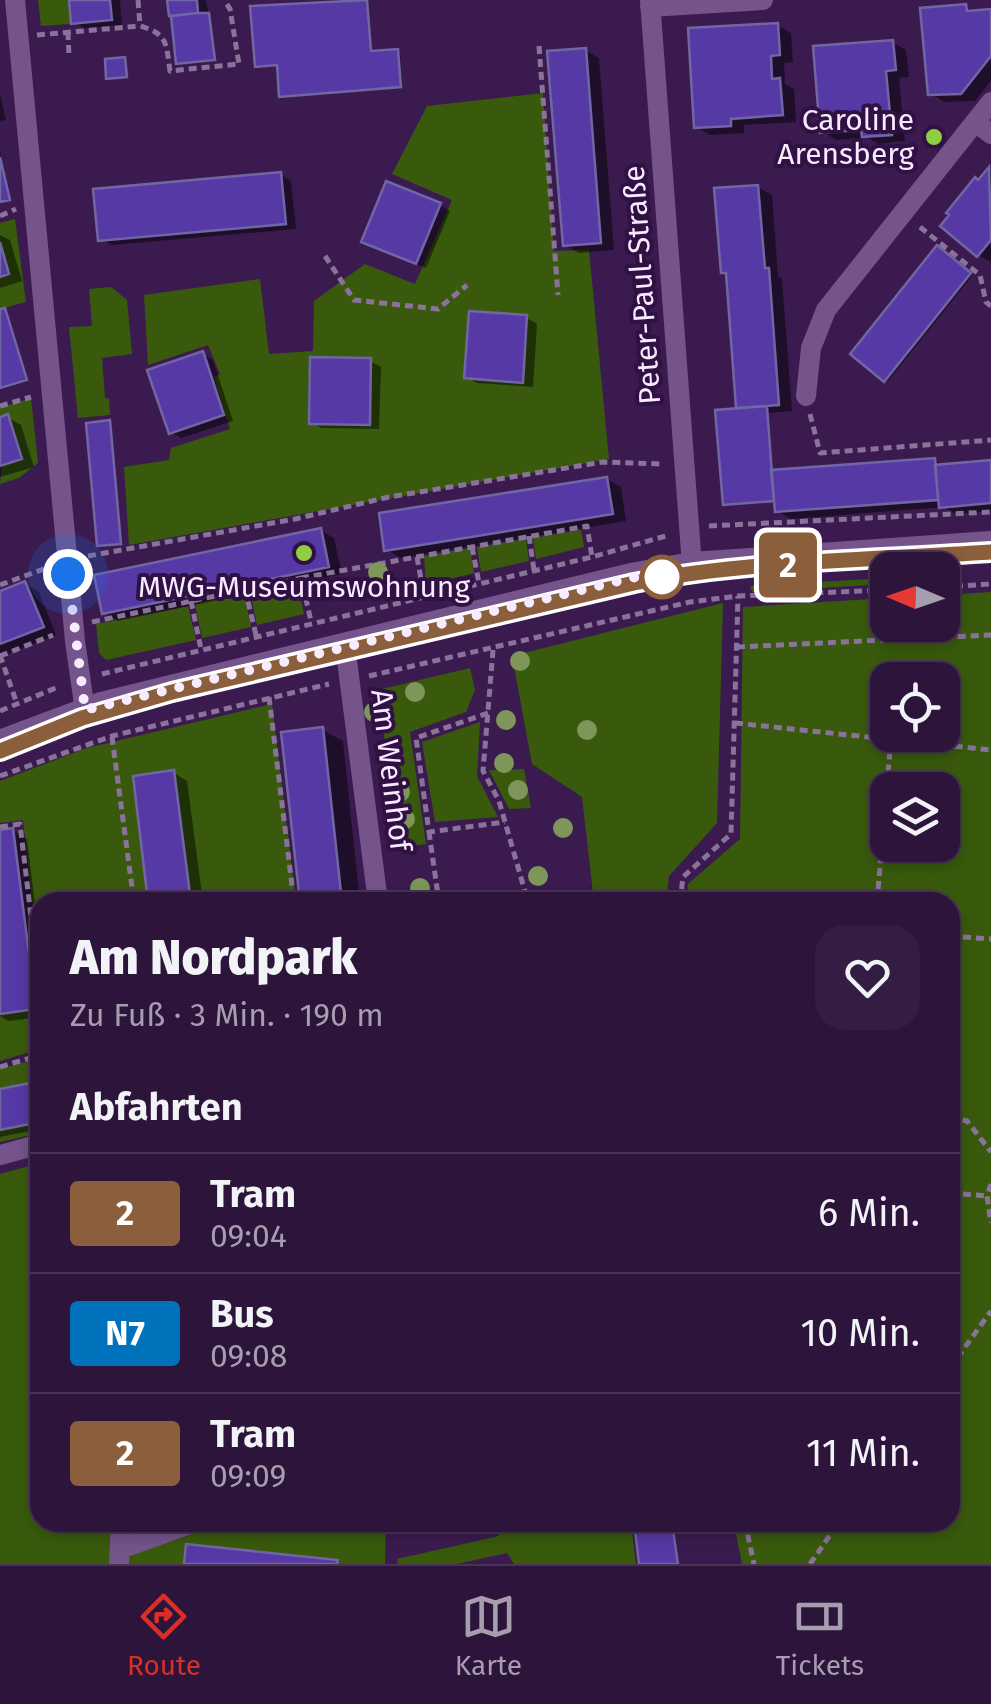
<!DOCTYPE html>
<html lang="de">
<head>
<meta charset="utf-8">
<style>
	:root { --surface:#2c143b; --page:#341d42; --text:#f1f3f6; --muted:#a69eaf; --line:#483355; --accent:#d93025 }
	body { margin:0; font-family:"Fira Sans",sans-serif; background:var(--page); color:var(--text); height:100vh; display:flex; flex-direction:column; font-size:38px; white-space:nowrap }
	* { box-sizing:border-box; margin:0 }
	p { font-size:32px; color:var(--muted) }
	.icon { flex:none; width:55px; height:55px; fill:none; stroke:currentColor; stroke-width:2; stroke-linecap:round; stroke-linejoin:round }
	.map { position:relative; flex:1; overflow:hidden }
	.side { position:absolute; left:30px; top:892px; width:930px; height:640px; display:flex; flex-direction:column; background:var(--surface); border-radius:30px; box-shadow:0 5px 15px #0003,0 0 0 2px var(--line) }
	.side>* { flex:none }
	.badge { padding:0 20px; border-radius:8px; font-size:35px; line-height:65px }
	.needle { width:65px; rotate:272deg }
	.tools { position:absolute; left:870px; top:552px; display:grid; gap:20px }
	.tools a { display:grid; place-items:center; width:90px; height:90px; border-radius:20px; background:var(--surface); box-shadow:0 5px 15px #0003,0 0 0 2px var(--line); font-size:50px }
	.you { position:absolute; width:50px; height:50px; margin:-25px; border:8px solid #fff; border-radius:50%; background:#1a73e8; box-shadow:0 0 0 15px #1a73e833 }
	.map>.badge { position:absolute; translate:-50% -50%; box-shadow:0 0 0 5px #fff }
	h2 { padding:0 40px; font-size:38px; line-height:90px }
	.round { display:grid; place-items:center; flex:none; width:105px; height:105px; border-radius:30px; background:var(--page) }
	.head { display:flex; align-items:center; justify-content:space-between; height:170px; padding:0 40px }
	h1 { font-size:48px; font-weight:800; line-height:75px }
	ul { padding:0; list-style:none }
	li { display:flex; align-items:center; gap:30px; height:120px; padding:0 40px; border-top:2px solid var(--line) }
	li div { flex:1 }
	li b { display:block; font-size:38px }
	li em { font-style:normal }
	li .badge { min-width:110px; font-weight:700; text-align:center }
	.dock { display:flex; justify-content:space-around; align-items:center; height:140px; border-top:2px solid var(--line); background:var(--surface); font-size:28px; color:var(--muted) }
	.dock a { display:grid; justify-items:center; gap:5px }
	.dock .current { color:var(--accent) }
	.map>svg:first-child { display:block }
	.green { fill:#395a0c; fill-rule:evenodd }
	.shadow { fill:#0007 }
	.building { fill:#5739a6; stroke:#7066a4; stroke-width:2.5 }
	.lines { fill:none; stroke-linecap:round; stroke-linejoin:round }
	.path { stroke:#8a739a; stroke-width:5; stroke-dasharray:8 5; stroke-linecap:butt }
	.minor { stroke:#75548c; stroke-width:20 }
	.tertiary { stroke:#75548c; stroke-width:28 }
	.tram { stroke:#c0afcc; stroke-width:2.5 }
	.tree { fill:#7e9659 }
	.line-casing { stroke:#fff; stroke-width:22 }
	.line { stroke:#8b5e3c; stroke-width:15 }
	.walk { stroke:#f6ebff; stroke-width:10; stroke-dasharray:0 18 }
	.poi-dot { fill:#8fcd42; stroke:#311044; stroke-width:4 }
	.stop-dot { fill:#fff; stroke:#8b5e3c; stroke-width:5 }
	.labels { text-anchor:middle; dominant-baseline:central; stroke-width:8; stroke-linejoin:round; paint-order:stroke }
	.poi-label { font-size:30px; fill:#f6ebff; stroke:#311044; text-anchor:end }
	.street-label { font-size:30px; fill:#f6ebff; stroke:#311044 }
</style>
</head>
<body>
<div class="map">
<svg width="991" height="1564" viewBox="0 0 991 1564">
	<rect width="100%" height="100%" fill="#3b1b4f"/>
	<path class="green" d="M38 0H69L71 24 41 26Z
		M543 93 554 251 589 250 609 459 129 545 124 467 169 460 171 448 230 429 214 377 220 374 208 345 148 365 144 295 260 279 269 354 313 351 314 301 365 264 415 284 452 200 392 174 427 106Z
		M15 219 26 302 0 309V277L9 274 0 242V223Z
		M111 287 127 300 132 354 102 358 105 398 109 399 110 415 78 418 69 327 92 326 89 289Z
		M31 398 38 463 19 478 0 484 7 415 0 417V408Z
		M581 530 584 547 536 559 533 538Z
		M526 539 529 561 481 572 477 547Z
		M470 548 474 573 426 585 424 556Z
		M887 578V584L752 592 750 586Z
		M297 582 304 614 257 625 250 592Z
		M991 592V1564H742L734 1523 950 1522V902H687L688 884 740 839 743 607 887 598 888 625H942L943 595ZM888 680H942V735H888ZM888 790H942V845H888Z
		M244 593 251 627 202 638 195 604Z
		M723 603 717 823 669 876 666 902H594L582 797 532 764 512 656Z
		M188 606 196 640 106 660 99 653 96 624Z
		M470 668 475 690 466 712 410 732 426 844 399 848 378 690Z
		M272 704 296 902H40V969L23 820 0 823V781L87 748Z
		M480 722 477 776 498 817 435 822 422 742Z
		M524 769 531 808 509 809 489 770Z
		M39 1008 40 1049 0 1061V1014Z
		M40 1058V1133L0 1142V1069Z
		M40 1163V1522L386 1523 385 1564H0V1174Z
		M631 1523 636 1564H514L507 1553 457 1564H398L397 1559 499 1536 494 1523Z"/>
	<path class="shadow" d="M72 0H120L122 25 84 28 74 22Z
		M170 0H206L216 60 181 63Z
		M367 0 372 54 400 53 402 88 282 96 279 65H257L253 9Z
		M965 7 976 13 991 12V81L975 101 944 102 930 93Z
		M777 25 791 33 793 62 784 63 785 84 794 89 796 122 744 125V133L710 135 696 127Z
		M892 42 906 50 909 77 899 78 905 141 878 144 867 137 836 140 823 132Z
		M585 50 599 58 614 250 579 253 565 245Z
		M0 94 6 120 0 121Z
		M0 152 11 200 0 203Z
		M989 171 991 172V262L978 255 979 183Z
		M281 175 291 181 296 229 111 245 101 239Z
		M758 187 772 195 778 276 782 279 792 411 769 413 773 473 934 460 945 466 991 463V511L956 514 944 507 791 519 777 511V501L725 504 744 410 738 406 728 274 723 272Z
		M440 205 450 211 426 268 374 247Z
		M0 235 10 240 22 281 0 288Z
		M937 249 972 276 888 381 853 354Z
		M5 311 28 381 0 389V312Z
		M527 318 537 324 533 387 477 383 467 377Z
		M202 354 213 360 233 421 181 438 171 432Z
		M370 361 381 367 379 429 321 428 311 422Z
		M7 417 21 425 34 467 0 477V419Z
		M110 423 122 545 102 546 100 545Z
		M607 479 621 487 626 521 401 558 387 550Z
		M320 530 334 538 342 574 118 621 104 612Z
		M25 584 39 592 56 635 0 657V594Z
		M323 730 343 741 360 902H303L284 735Z
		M174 773 187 781 203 902H151L135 778Z
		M13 831 27 839 40 944V1017L8 1021 0 1016V832Z
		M40 1083V1129L0 1137V1092Z
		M636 1522H674L679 1564H641Z"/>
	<path class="building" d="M69 0H110L112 20 71 24Z
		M167 0H197L198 13 169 16Z
		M367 0 371 51 398 49 401 87 279 97 277 65 255 67 250 6Z
		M966 4 967 11 991 9V56L961 94 928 95 920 8Z
		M198 13H209L215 60 176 64 171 16Z
		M778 23 780 55 771 56 772 79 780 78 783 115 731 119V126L694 128 688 28Z
		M893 40 896 70 886 71 892 135 862 137 861 130 820 133 813 46Z
		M586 48 601 243 563 246 547 51Z
		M125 57 127 77 106 79 105 59Z
		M0 157 10 200 0 202Z
		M989 167 991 240 977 257 940 226 949 215 946 213 975 177 978 180Z
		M281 172 286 224 98 241 93 189Z
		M386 181 441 203 416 264 361 242Z
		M758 185 765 268H769L779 405 736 408 726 273H721L714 188Z
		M0 242 9 274 0 277Z
		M937 245 971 273 884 382 850 354Z
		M5 308 27 380 0 388V309Z
		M469 311 527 315 523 383 464 378Z
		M203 351 224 415 169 434 147 370Z
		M310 357 371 358 370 425 309 424Z
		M767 406 774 501 723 505 715 410Z
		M8 414 22 459 0 466V417Z
		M110 420 121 544 97 546 86 423Z
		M935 458 938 500 775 512 771 470Z
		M991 460V503L939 508 935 465Z
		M607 477 613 514 384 551 379 513Z
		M321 528 329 567 102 614 94 575Z
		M25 581 44 627 0 644V591Z
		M323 727 342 902H300L281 732Z
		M174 770 191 902H148L133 776Z
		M13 828 36 1009 0 1014V830Z
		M40 1081V1122L0 1130V1089Z
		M634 1522H672L678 1564H639Z
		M186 1544 338 1560 337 1564H184Z"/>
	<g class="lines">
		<path class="path" d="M138 0 140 26
			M68 32 69 57
			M37 35 140 26C169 34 166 45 170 71L239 64 230 9 224 0
			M539 46 558 295
			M0 216 16 209
			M920 227 980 275 986 302 991 306
			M325 256 354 300 438 309 467 285
			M0 406 31 397
			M810 414 820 453 991 440
			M709 526 991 512
			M529 536 534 570
			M472 547 479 583
			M88 556 295 519 389 497 603 462 663 464
			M417 557 424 596
			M301 578 587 526 592 557
			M0 585 49 567
			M942 587 991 584
			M245 589 256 635
			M191 601 201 649
			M92 622 301 578 311 621
			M737 647 991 635
			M493 650 483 771 499 801 528 902
			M0 655 17 704
			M0 656 53 635
			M102 674 592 557 669 535
			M369 676 690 602 738 596 888 590
			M269 697 294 902
			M0 711 58 687
			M488 713 416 738 429 832 505 822
			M735 723 991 750
			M112 737 134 902
			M0 776 112 736 329 684
			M0 827 20 824 40 992
			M429 832 439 902
			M680 902 683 877 731 834 738 596
			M877 902 891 739
			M950 936 991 939
			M0 1067 40 1055
			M950 1117 967 1121 991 1152
			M991 1184 987 1196 991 1223
			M950 1193 987 1196
			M950 1368 991 1311
			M483 1522 484 1531
			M745 1522 754 1564
			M810 1564 839 1522"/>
		<path class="minor" d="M15 0 75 641 85 711
			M650 0 692 566
			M650 7 763 0
			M975 122 991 134
			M806 396 811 348 826 310 991 102
			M345 645 378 902
			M0 1155 40 1144
			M120 1549 195 1522
			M119 1564 121 1522"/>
		<path class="tertiary" d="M0 744 101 706 631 577 692 566 991 545"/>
		<path class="tram" d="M0 751 82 718 173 692 635 583C751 560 873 560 991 552"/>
	</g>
	<g class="tree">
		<circle cx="378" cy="572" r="10"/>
		<circle cx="520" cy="661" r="10"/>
		<circle cx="415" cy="692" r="10"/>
		<circle cx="374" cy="712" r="10"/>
		<circle cx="506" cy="720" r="10"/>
		<circle cx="587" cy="730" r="10"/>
		<circle cx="504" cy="763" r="10"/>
		<circle cx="518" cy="790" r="10"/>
		<circle cx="400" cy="792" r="10"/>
		<circle cx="405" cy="819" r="10"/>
		<circle cx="563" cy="828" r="10"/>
		<circle cx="538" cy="876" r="10"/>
		<circle cx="420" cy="888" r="10"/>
	</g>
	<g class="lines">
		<g class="line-casing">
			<path id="line" d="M0 751 82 718 172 692 634 583C751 560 873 560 991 552"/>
		</g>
		<use href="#line" class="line"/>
		<path class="walk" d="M68 574 85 710 631 578 662 572V577"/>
	</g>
	<g class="poi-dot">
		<circle cx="934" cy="137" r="10"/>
		<circle cx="304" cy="553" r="10"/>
	</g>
	<circle class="stop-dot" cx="662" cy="577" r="20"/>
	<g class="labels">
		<g class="poi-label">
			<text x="914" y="120">Caroline<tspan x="914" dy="34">Arensberg</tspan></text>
			<text x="304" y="587" text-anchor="middle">MWG-Museumswohnung</text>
		</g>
		<g class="street-label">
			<text transform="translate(642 285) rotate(-94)">Peter-Paul-Straße</text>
			<text transform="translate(391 770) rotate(83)">Am Weinhof</text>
		</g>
	</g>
</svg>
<div class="tools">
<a><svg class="needle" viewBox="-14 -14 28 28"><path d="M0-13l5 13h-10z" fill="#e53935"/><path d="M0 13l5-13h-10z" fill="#a69eaf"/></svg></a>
<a><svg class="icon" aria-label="locate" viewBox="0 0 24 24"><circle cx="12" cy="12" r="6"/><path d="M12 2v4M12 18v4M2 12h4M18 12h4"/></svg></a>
<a><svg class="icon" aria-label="layers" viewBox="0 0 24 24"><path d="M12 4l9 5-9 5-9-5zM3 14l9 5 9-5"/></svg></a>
</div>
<div class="you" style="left:68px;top:574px"></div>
<b class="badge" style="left:788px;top:565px;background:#8b5e3c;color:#fff">2</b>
<section class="side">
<div class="head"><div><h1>Am Nordpark</h1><p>Zu Fuß · 3 Min. · 190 m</p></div><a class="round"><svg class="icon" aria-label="heart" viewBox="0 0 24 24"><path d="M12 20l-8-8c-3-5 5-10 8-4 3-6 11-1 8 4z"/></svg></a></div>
<h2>Abfahrten</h2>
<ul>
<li><span class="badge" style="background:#8b5e3c;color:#fff">2</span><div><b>Tram</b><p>09:04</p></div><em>6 Min.</em></li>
<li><span class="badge" style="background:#0072bc;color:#fff">N7</span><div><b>Bus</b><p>09:08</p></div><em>10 Min.</em></li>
<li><span class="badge" style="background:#8b5e3c;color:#fff">2</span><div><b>Tram</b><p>09:09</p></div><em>11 Min.</em></li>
</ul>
</section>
</div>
<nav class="dock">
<a class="current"><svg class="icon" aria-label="directions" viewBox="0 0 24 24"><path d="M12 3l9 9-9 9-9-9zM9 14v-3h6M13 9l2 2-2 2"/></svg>Route</a>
<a><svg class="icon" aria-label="map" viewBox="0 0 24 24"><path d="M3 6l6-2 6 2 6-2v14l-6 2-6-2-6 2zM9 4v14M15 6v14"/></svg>Karte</a>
<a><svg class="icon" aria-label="tickets" viewBox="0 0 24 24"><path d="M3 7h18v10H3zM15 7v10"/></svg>Tickets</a>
</nav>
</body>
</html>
